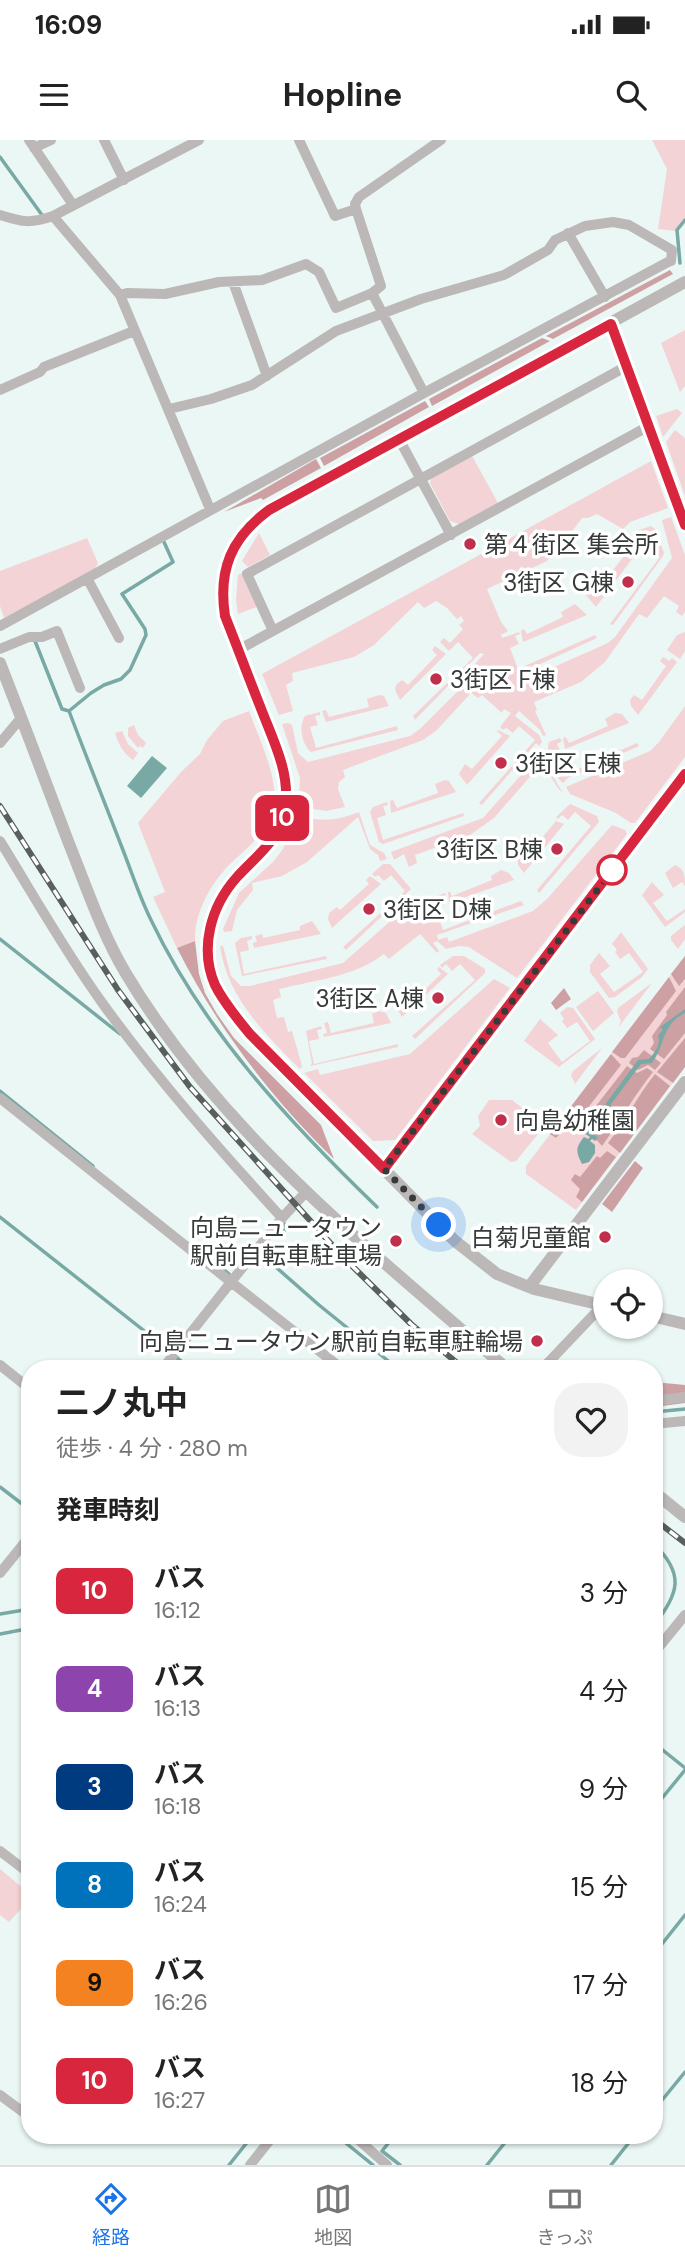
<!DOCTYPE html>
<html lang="ja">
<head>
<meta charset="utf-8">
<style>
	:root { --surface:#fff; --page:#f2f2f2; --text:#222; --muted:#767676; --line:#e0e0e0; --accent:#1a73e8 }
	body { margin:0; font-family:"DM Sans","Noto Sans JP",sans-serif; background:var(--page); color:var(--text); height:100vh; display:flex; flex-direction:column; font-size:26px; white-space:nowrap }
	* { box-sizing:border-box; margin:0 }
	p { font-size:23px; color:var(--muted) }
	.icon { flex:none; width:38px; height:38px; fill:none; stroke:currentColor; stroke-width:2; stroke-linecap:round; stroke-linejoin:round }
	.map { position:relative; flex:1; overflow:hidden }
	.sheet { position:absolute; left:21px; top:1220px; width:642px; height:784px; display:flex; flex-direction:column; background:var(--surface); border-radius:28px; box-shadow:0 2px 5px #0004 }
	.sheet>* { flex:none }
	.badge { padding:0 14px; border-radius:10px; font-size:24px; line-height:46px }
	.fabs { position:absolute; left:593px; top:1129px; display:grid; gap:14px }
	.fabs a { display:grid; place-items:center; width:70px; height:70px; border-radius:50%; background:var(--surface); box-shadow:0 2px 5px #0004; font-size:35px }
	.you { position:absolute; width:35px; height:35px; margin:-18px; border:5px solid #fff; border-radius:50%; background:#1a73e8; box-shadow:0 0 0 10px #1a73e833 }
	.map>.badge { position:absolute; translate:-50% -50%; box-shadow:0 0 0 4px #fff }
	h2 { padding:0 35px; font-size:26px; line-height:63px }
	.round { display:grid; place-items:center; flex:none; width:74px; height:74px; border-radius:28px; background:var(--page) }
	.head { display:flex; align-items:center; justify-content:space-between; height:119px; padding:0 35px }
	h1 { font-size:33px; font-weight:700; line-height:52px }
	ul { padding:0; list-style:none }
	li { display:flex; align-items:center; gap:21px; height:98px; padding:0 35px }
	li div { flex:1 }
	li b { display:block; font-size:26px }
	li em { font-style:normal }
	li .badge { min-width:77px; font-weight:700; text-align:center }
	.status { display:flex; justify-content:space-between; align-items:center; height:49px; padding:0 35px; background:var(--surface); direction:ltr }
	.status svg { height:19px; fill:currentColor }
	header { display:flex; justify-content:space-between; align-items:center; height:91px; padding:0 35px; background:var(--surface); font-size:32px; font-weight:700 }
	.tab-bar { display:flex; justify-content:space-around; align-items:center; height:98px; border-top:2px solid var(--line); background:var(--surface); font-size:19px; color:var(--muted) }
	.tab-bar a { display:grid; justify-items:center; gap:4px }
	.tab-bar .current { color:var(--accent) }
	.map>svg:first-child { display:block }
	.green { fill:#f3d3d5 }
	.forest { fill:#cda1a3 }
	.water { fill:#78a9a4 }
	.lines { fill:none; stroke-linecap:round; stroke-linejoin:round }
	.stream { stroke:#78a9a4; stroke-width:3.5 }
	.minor { stroke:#bdb8b8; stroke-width:10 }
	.tertiary { stroke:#bdb8b8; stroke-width:12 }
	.rail-casing { stroke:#585f5d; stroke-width:6 }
	.rail { stroke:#fff; stroke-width:3.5; stroke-dasharray:10; stroke-linecap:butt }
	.line-casing { stroke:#fff; stroke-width:16 }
	.line { stroke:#d7263d; stroke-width:10 }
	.walk { stroke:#363b3a; stroke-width:7; stroke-dasharray:0 12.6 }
	.poi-dot { fill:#c0304c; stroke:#fff; stroke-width:2.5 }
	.stop-dot { fill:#fff; stroke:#d7263d; stroke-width:3.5 }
	.labels { text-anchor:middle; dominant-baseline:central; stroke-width:7; stroke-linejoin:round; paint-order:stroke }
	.poi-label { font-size:24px; fill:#363b3a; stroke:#fff; text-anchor:end }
</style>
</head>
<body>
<div class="status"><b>16:09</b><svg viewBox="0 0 49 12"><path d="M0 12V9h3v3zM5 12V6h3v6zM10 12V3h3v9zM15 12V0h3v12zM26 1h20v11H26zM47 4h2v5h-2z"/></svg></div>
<header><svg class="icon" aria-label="menu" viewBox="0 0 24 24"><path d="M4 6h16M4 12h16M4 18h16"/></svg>Hopline<svg class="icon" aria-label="search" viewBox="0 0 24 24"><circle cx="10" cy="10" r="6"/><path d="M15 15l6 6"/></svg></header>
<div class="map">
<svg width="685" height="2025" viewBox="0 0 685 2025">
	<rect width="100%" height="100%" fill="#ebf7f5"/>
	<path class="green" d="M652 0H685V79L676 91 658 89 667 29Z
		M685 190V246L680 252 661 203Z
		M677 269 682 273 663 297 656 276Z
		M675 290 685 298V356L666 302Z
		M471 314 498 363 459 384 450 381 430 343 432 336Z
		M651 321 668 368 630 382 623 389 597 374 588 378H582L560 408 547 421 487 449 501 482 508 491 501 495 502 498 519 492 520 494 515 496 519 504 510 508 518 529 595 495 597 498 538 525 519 538 520 542 608 503 615 497 672 418 662 380 671 377 685 415V472L682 476 676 472 679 466 664 456 647 478 639 474 605 522 581 542 534 562 537 570 535 571 546 595 543 596 540 590 519 571 515 576 539 595 542 602 539 606 536 603 482 665 479 663 535 600 519 586 513 593 506 588 503 590 500 587 511 573 504 569 502 573 482 555 478 558 471 553 436 591 423 600 343 630 345 637 339 642 338 649 345 667 326 671 302 667 299 663 300 638 282 584 288 583 292 585 298 613 308 622 410 596 420 589 479 530 474 525 484 514 480 513 415 580 413 576 473 518 458 502 449 511 440 502 444 498 450 503 463 489 459 485 464 481 461 476 457 479 447 468 436 461 424 468 418 462 374 505 354 517 292 533 293 541 286 545 293 571 279 575 262 534Z
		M651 386 655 389 664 413 663 416 613 485 610 484 660 417 643 404 638 411 631 406 628 409 625 407 636 391Z
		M259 393 270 415 248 427 242 421Z
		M87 398 98 423 95 429 4 478 0 466V431Z
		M623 408 635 415 596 467 586 455 596 445 600 447 624 416 620 412Z
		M243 433 257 467 238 474 236 460 238 435Z
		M575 464 587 475 523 502 521 491 524 489 527 494 563 477 561 472Z
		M685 492V511L680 519 667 510 677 495Z
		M435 506 446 514 400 560 395 550 396 545 402 540 408 545 437 515 432 510Z
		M663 517 669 521 672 518 677 522 638 575 631 566 630 560 634 555 642 560 666 526 660 521Z
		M379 555 384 556 389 566 326 582 322 571 326 570 329 577 369 567 367 559Z
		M685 566V617L635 683H631L616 673 570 654 566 647 650 611 659 602Z
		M249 571C258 596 271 622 274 648 279 686 253 702 230 724 211 743 194 773 195 801L177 808 153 757 165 752 138 683 181 632 200 614 207 600 223 581Z
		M320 572V575L315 576 318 585 310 587 316 608 397 586 398 590 311 612C302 604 298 587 305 576Z
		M615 573 622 574 629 583 565 609 563 598 566 597 569 603 608 586 605 579Z
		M134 585 138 595 146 603 143 608 140 606 138 608 128 596V588Z
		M498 590 510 596 467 645 459 634 465 624 472 629 502 596 497 591Z
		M122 591 128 604 138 613 133 620C123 613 119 605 115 593Z
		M560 598 562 601 557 604 561 612 552 616 560 637 637 603 639 606 568 638 563 643C553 635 545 614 549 602Z
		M544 609C544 625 555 639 563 653 552 644 551 631 541 624L494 678 470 695 415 715 417 723 409 727 404 714 394 720 391 712 483 678Z
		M445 640 449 641 456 652 391 673 390 661 393 660 397 668 438 653 435 644Z
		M387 662 388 665 383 666 386 675 377 678 383 700 463 673 464 676 383 704 379 702 370 672 373 667Z
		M570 664 597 676 599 682 539 753 537 750 591 686 575 672 568 680 562 675 558 679 556 677Z
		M359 672 370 705 384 713 387 719 380 721 378 715 370 709 358 677 307 722 282 736 252 743 253 750 237 770 232 791 224 792 223 789 239 753 273 722 283 709 296 676C322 681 333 682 359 672Z
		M556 681 564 684 524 733 518 725V719L523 713 527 716Z
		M612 685 625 690 627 694 517 838 469 807 459 806 446 809 437 801 433 803 439 811 437 813 420 794 389 819 384 814C354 837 315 840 279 849L281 857 273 860 277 878 284 877 288 892 292 891 302 926 300 929C265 894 227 857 220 806H223L231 836 241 846H250L343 823 413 761 410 754 417 760 420 758 422 762 445 753 446 755 441 757 445 765 435 768 443 790 521 761 524 765 437 795 438 800 447 797 449 802 533 771 547 759Z
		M383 724H390L411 749 346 810 343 807 405 751 391 735 384 741 378 735 375 737 372 734Z
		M675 725C685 729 685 736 685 746L682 742 673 748 665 733Z
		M501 730 509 733 514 740 449 763 448 752H450L452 756 492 740 491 736Z
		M370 736 381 744 332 788 328 779 329 773 337 767 340 770 369 744 366 740Z
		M652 742 664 755 653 763 667 781 685 769V772L665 787 642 755Z
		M312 781 321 794 254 808 253 803 257 801 255 796 262 794 263 798 300 790V786Z
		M685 785V799L678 809 671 800V796Z
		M621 792 648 829 642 837 615 857 609 858 590 832V825L599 813 610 826 600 834 614 852 643 832 629 813 620 819 615 812 617 810 612 804Z
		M252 796V799L247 801 249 810 240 812 244 834 326 816 327 819 242 836 235 803 241 798Z
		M453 816H464L485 829V833L415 899 412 896 475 840 460 824 452 831 446 824 442 828 440 825Z
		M685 816V927L576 1070 526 1034V1026Z
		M439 827 448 834 402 877 397 869V863L406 857 412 862 441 834 437 829Z
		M494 839 510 848 395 1000 373 1001 304 933 318 929 320 935 410 914Z
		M652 843 618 888 621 881 617 872 618 868Z
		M598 851 614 873 593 891 576 867Z
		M567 867 573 868 595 899 559 927 524 901 540 879 558 895 548 903 562 922 590 901 577 882 567 888 562 881 564 879 560 873Z
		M379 871 386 873 391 883 324 897 323 894 327 893 324 883 328 882 331 893 374 883 372 874Z
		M321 886 322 889 317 890 319 899 309 901 314 924 398 904V907L310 926 312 923 306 891Z
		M602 908 575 944 571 935 573 931Z
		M489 960H512L521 967 530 981 543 988 516 1021 511 1022 472 994 480 986 478 976Z
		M0 1729 30 1754V1759L9 1782 0 1775Z"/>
	<path class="forest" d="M670 130 673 134 553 199 546 196Z
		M542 198 550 201 432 266 429 259Z
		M425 261 429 267 324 326 320 318Z
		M316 319 321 328 263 360 261 358 224 372Z
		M195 801 199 834 205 853 217 874 234 898 321 985 334 1019C270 957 217 887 177 808Z
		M685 816V839L679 846 671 834Z
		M669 837 676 851 625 918H621L612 912Z
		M685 847V893L664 919 650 909 654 903 652 896 667 875 666 872Z
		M564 848 571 859 556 870 551 863Z
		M685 898V927L673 943 657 932Z
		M644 910 661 923 655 930 648 925 638 930 629 923 632 918 638 917Z
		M611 914 621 925 573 987 568 985 556 998 550 994Z
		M627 926 637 933 647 928 653 932C634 956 620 981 602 1006L582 984Z
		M655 934 670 946 620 1013 608 1003C626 981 637 956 655 934Z
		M607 1011 616 1017 582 1062 576 1057 580 1049 571 1040 575 1034 580 1037 597 1016 600 1018Z
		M635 1021 643 1028 612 1072 602 1064Z
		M654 1242 685 1245V1263L655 1267Z"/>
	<path class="water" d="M152 616 167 628 141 658 127 646Z
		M685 869V873C661 885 666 904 652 923L641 924 591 991 598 998 595 1001 592 999 590 1001 595 1005V1013L589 1022 582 1024C576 1012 575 1008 584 997L588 999 590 997 584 993 638 920 649 919C655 912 661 905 658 895L663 890 660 887Z"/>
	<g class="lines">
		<path class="stream" d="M0 17 42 75
			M680 123 677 90 685 80
			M164 402 173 422 122 454 145 489 146 495 130 530 121 539 104 545 91 553 69 571C86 616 104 661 121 705 131 730 139 756 151 780 204 891 289 982 377 1067
			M35 501 62 569 69 571
			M0 799 120 894
			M0 951 93 1026
			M0 1077 171 1212
			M283 1092 286 1089 285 1084
			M269 1108 266 1114 269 1121 319 1165 397 1228
			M217 1124 229 1134
			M177 1218 190 1228
			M654 1272 685 1269
			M0 1347 30 1370
			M654 1404C685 1434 679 1454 654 1485
			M654 1425 660 1442 654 1455
			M0 1474 30 1469
			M0 1494 26 1489
			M654 1603 685 1628
			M654 1668 685 1630
			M654 1814 685 1775
			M654 1970 685 1932
			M336 1995 373 2025
			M395 1995 382 2011 400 2025
			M229 2025 253 1995
			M487 2025 511 1995
			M611 2025 635 1995"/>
		<path class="minor" d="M29 0 73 65
			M104 0 124 40
			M34 8 51 0
			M356 69 355 64 359 57 441 0
			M0 75C23 82 30 84 53 76L199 0
			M53 76 120 155 210 369
			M568 93 605 157
			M233 142 267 236
			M372 153 424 253
			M120 155 127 153 165 154 219 142 262 140 306 124 319 132 336 168 372 153 381 146 356 69 335 76 299 0
			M0 250 40 232 44 227 134 191
			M399 299 451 395
			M87 438 119 498
			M0 486 424 253 668 122 671 121 672 110 629 85 613 82 585 86 555 100 548 110 504 135 421 159 336 191 252 245 211 259 169 269
			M273 491 247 434 627 226
			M0 509 29 497H42L57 491 80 548
			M238 510 649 286
			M0 603 21 578
			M0 701C34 756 66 813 103 864 158 940 219 1009 282 1078
			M0 958 231 1142 163 1228
			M306 1052 282 1078 231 1142 341 1228
			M0 1225 30 1249
			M543 1228 602 1166
			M654 1261 685 1257
			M654 1284 685 1281
			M0 1433 30 1396
			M26 1483 30 1485
			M654 1513 685 1475
			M0 1711 30 1734
			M0 1955 23 1972 30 1963
			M353 1995 387 2025
			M250 2025 274 1995"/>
		<path class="tertiary" d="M611 184 685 385
			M0 523C23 582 46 642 68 701 86 746 101 791 125 832 220 992 368 1108 506 1228
			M384 1029 685 634
			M529 1147 685 942
			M606 1166 534 1149 497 1134 455 1101 249 893C237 879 224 863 216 846 198 808 211 763 240 734 267 706 286 692 285 650 285 627 277 609 268 589 259 566 251 543 242 520 236 505 228 490 225 475 214 433 236 394 269 370L685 142
			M651 1176 685 1184
			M654 1352 685 1377"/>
		<g class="rail-casing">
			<path id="rail" d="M0 666 118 850 190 947 342 1116 411 1184 463 1228
				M654 1379 685 1403"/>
		</g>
		<use href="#rail" class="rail"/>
	</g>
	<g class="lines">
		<g class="line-casing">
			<path id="line" d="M685 385 611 184 269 370C231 398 218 430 225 476 237 506 248 536 260 566 272 598 291 633 285 668 280 700 257 715 237 737 211 766 199 808 215 845 224 863 237 878 249 893L384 1029 685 634"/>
		</g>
		<use href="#line" class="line"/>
		<path class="walk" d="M439 1085 384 1029 615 727 612 730"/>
	</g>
	<g class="poi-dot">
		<circle cx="470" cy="404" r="7"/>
		<circle cx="628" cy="442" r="7"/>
		<circle cx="436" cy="539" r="7"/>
		<circle cx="501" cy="623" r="7"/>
		<circle cx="557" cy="709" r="7"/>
		<circle cx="369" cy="769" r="7"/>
		<circle cx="438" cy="858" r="7"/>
		<circle cx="501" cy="980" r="7"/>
		<circle cx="605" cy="1097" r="7"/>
		<circle cx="396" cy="1101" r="7"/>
		<circle cx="537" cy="1201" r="7"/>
	</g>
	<circle class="stop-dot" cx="612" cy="730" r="14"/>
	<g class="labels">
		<g class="poi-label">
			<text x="484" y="404" text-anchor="start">第４街区 集会所</text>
			<text x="614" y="442">3街区 G棟</text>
			<text x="450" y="539" text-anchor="start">3街区 F棟</text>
			<text x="515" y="623" text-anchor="start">3街区 E棟</text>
			<text x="543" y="709">3街区 B棟</text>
			<text x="383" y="769" text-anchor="start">3街区 D棟</text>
			<text x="424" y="858">3街区 A棟</text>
			<text x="515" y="980" text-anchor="start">向島幼稚園</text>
			<text x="382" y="1087">向島ニュータウン<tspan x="382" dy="28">駅前自転車駐車場</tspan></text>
			<text x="591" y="1097">白菊児童館</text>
			<text x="523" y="1201">向島ニュータウン駅前自転車駐輪場</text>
		</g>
	</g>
</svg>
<div class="fabs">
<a><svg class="icon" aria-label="locate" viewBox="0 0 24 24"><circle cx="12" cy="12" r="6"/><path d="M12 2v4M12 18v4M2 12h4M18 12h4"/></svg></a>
</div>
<div class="you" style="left:439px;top:1085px"></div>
<b class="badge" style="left:282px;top:678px;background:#d7263d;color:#fff">10</b>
<section class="sheet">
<div class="head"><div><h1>二ノ丸中</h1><p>徒歩 · 4 分 · 280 m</p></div><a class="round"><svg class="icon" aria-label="heart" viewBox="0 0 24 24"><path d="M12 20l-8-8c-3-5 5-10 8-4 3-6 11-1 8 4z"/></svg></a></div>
<h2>発車時刻</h2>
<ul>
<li><span class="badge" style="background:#d7263d;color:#fff">10</span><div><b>バス</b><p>16:12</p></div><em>3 分</em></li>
<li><span class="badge" style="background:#8e44ad;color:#fff">4</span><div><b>バス</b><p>16:13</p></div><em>4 分</em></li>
<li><span class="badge" style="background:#003b80;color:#fff">3</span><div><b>バス</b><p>16:18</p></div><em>9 分</em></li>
<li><span class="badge" style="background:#0072bc;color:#fff">8</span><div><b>バス</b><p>16:24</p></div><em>15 分</em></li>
<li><span class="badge" style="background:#f58220;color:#111">9</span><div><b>バス</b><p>16:26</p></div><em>17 分</em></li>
<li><span class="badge" style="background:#d7263d;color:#fff">10</span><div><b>バス</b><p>16:27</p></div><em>18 分</em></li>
</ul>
</section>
</div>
<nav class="tab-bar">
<a class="current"><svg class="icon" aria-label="directions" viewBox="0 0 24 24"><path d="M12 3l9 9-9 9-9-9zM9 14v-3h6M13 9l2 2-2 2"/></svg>経路</a>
<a><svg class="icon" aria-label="map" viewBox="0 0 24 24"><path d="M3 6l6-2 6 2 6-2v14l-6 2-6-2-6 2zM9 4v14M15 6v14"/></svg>地図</a>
<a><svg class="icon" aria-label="tickets" viewBox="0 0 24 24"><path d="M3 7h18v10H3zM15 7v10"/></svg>きっぷ</a>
</nav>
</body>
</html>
